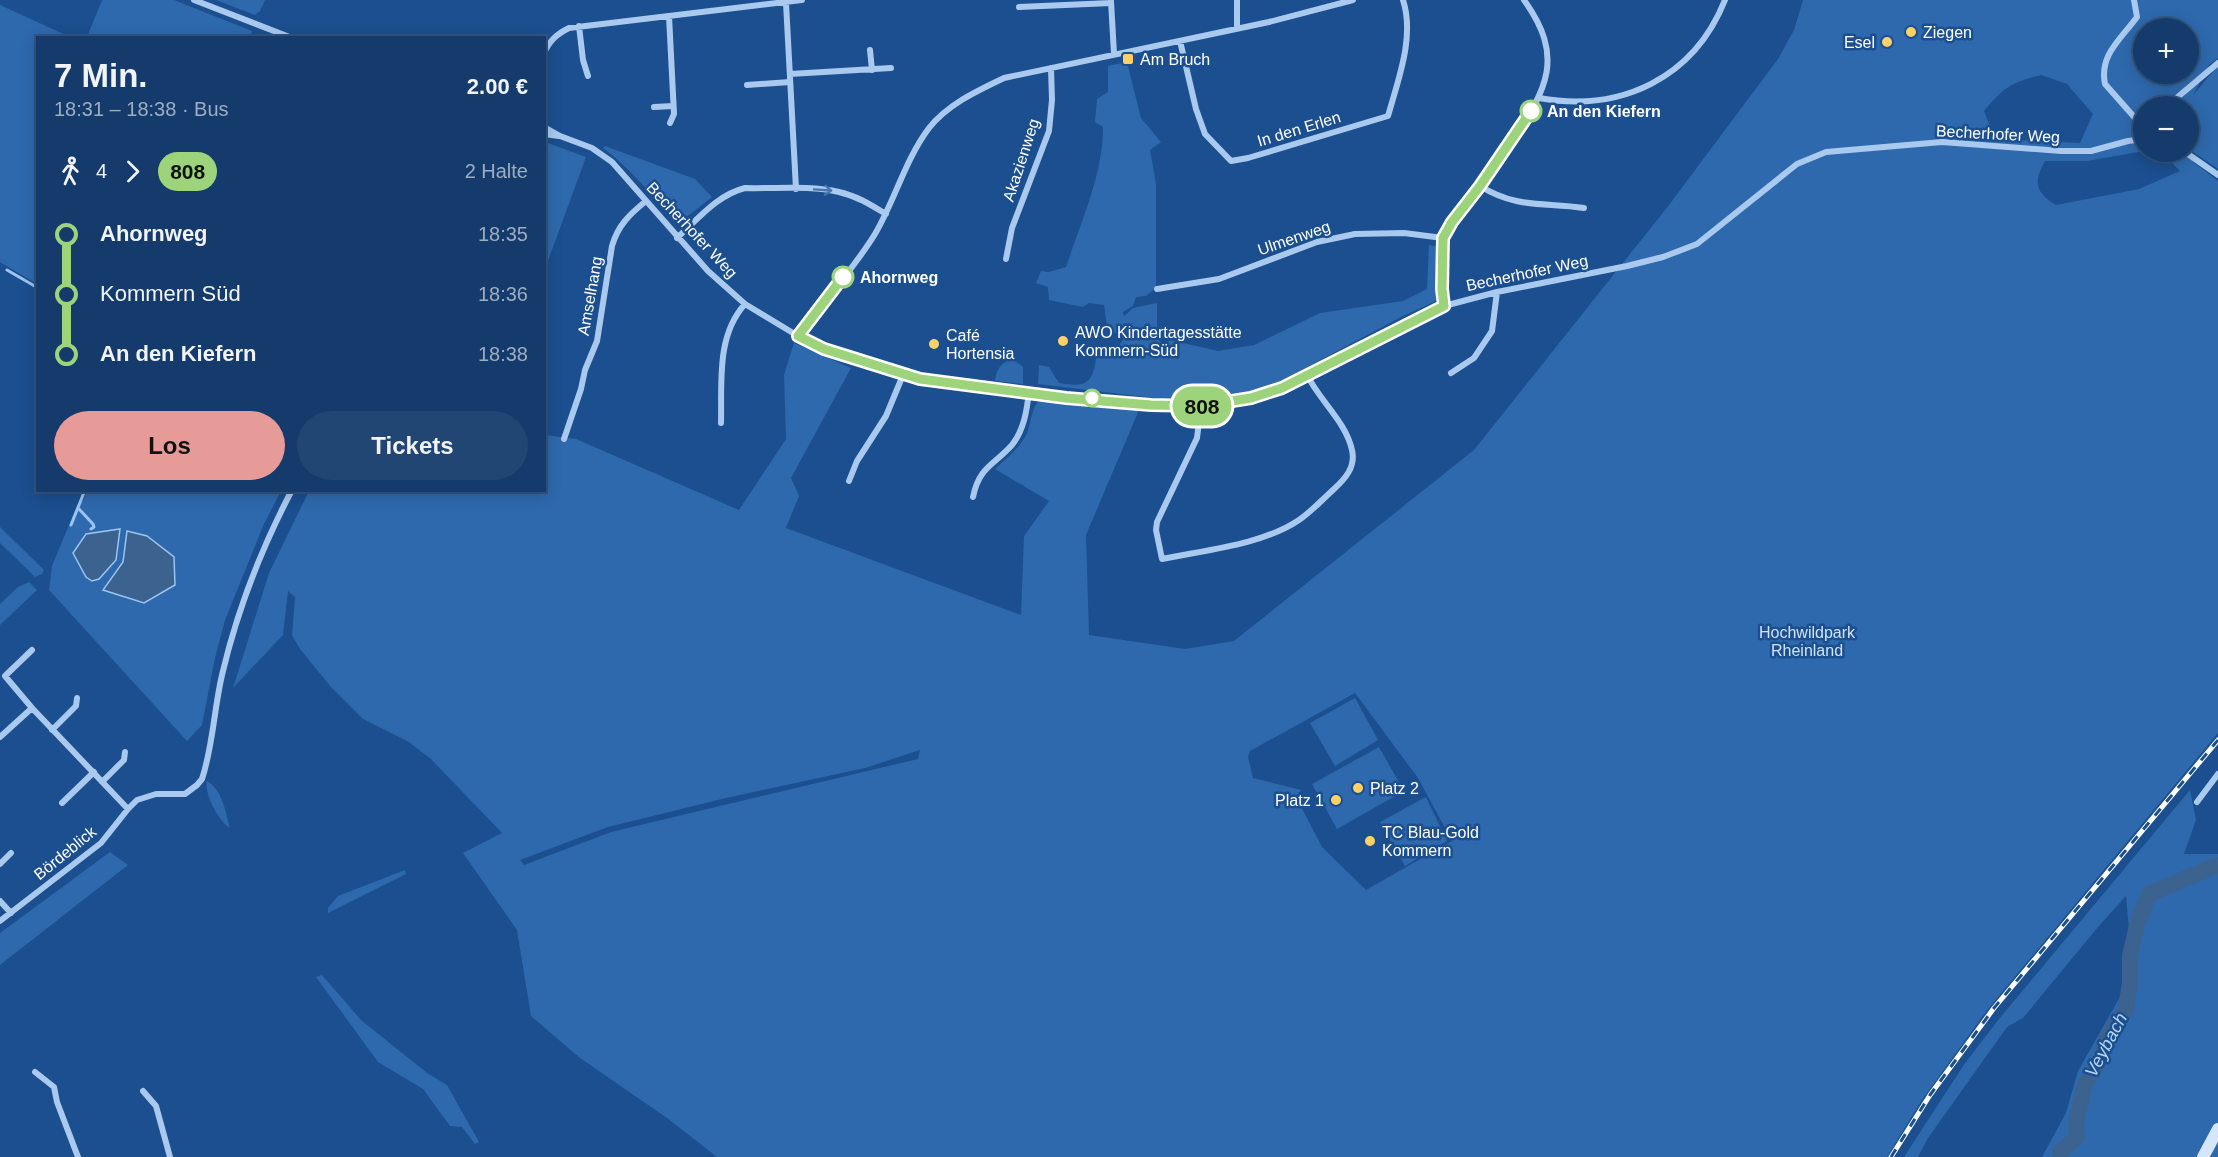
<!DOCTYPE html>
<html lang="de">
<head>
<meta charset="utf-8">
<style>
	:root { --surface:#143b6b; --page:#214673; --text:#f1f3f6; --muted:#9dadc1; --line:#33557e; --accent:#e69b98 }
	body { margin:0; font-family:Helvetica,sans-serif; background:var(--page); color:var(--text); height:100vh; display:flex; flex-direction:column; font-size:22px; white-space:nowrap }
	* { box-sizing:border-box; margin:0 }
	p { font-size:20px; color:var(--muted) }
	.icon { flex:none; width:33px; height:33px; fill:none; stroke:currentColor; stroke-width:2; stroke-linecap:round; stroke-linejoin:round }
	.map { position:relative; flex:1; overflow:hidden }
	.sheet { position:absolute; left:36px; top:36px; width:510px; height:456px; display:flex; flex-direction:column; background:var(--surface); border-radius:0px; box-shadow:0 3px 15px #0003,0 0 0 2px var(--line) }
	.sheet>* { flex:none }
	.badge { padding:0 12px; border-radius:20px; font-size:21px; line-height:39px }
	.controls { position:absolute; left:2133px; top:18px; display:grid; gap:12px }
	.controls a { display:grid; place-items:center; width:66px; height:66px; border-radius:50%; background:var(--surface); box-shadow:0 3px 15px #0003,0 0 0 2px var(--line); font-size:30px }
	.map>.badge { position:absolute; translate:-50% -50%; box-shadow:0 0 0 3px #fff }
	.legs { display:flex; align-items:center; gap:9px; height:66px; padding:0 18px; font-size:20px }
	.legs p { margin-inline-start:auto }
	.head { display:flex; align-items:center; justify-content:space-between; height:102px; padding:0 18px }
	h1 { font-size:33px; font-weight:600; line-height:45px }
	.button { display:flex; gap:12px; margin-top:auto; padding:12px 18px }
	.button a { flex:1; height:69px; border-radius:36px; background:var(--accent); color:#111; font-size:24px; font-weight:600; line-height:69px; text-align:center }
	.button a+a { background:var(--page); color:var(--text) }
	ul { padding:0 18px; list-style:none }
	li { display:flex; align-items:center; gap:21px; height:60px; font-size:22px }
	li i { display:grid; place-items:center; width:9px; height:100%; margin:0 8px; background:currentColor }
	li i::after { content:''; width:15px; height:15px; margin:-8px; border:4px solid; border-radius:50%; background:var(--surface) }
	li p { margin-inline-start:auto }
	li:first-child i { background:linear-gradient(#0000 50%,currentColor 0) }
	li:last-child i { background:linear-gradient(currentColor 50%,#0000 0) }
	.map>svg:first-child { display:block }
	.green { fill:#2e69ad; fill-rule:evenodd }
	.water { fill:#3c6290; stroke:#9cc4f0; stroke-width:1.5 }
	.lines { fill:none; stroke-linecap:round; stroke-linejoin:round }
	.stream { stroke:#9cc4f0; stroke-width:3 }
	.river { stroke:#3c6290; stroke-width:16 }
	.minor { stroke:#a9c9ee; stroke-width:6 }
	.secondary { stroke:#d6e6fa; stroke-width:12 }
	.rail-casing { stroke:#fff; stroke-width:5 }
	.rail { stroke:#1b4f8f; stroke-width:3; stroke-dasharray:9; stroke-linecap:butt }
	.oneway { stroke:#4674ac }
	.line-1-casing { stroke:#fff; stroke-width:14 }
	.line-1 { stroke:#9cd37b; stroke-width:9 }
	.poi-dot { fill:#ffd166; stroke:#1b4f8f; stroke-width:2 }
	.stop-1-dot { fill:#fff; stroke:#9cd37b; stroke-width:3 }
	.labels { text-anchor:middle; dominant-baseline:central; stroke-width:5; stroke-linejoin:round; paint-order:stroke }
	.poi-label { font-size:16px; fill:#fff; stroke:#1b4f8f; text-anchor:start }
	.stop-label { font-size:16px; font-weight:bold; fill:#fff; stroke:#1b4f8f; text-anchor:start }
	.street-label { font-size:16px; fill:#fff; stroke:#1b4f8f }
	.park-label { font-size:16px; fill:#cfe3fa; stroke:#1b4f8f }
	.water-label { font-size:18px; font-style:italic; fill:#b5d3f5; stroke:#1b4f8f }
</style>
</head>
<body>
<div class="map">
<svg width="2218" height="1157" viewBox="0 0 2218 1157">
	<rect width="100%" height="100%" fill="#1b4f8f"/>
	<path class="green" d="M102 0H174L252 31 250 38 87 37Z
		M216 0H265L260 11 255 15Z
		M1803 0H2218V58L2209 65 2193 95 2218 66V169L2192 151 2193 162 2218 181V733L1988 1009 1922 1100 1887 1157H717L667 1118 580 1058 531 1016 517 930 463 853 502 833 431 759 409 742 363 719 331 687 300 649 292 635 295 597 288 591 283 635 233 688 269 573 309 491 544 490 545 435 576 439 739 510 786 439 784 375 794 343 851 368 791 478 799 496 786 528 1021 615 1024 536 1049 501 995 469C1007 458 1020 448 1027 433 1031 423 1031 410 1038 402L1050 401 1061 405 1139 410 1086 535 1089 635 1185 649 1234 641 1474 450 1669 205 1778 59 1794 30ZM2144 28H2188V74H2144ZM2041 75 2067 84 2093 114 2080 143 1995 139 1984 111C2003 88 2012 82 2041 75ZM2144 106H2188V152H2161L2180 171 2139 189 2056 205C2034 192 2034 181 2045 161H2087L2144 151ZM1355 693 1418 778 1452 841 1366 890 1322 847 1296 797 1301 790 1253 778 1248 757 1250 751ZM920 750 918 759 611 832 524 865 520 860 608 827 726 798 865 768Z
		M0 5 70 37 38 38 37 284 0 262Z
		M1127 62 1141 118 1161 142 1150 150 1156 184V288L1146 296 1136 297 1133 306 1123 312 1124 316 1133 308 1157 303V337L1161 342H1167L1170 340 1218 351 1254 345 1320 313 1403 301 1427 289 1429 245 1439 247 1436 301 1401 317 1279 382 1250 392 1206 397 1154 398 1038 384 1039 365 1049 367 1059 383C1083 387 1093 386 1096 358L1113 353 1123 340 1121 332 1108 334 1104 305 1089 303 1083 307 1049 300 1048 287 1036 283 1041 271 1049 272 1066 267C1081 222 1103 174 1103 127L1095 122 1097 99 1108 92V66Z
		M545 142 586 157 545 269 544 142Z
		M605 146 695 179 712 197 679 223 675 222C652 195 631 169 603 148Z
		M1013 359 1023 367V384L995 381C996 370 1001 362 1013 359Z
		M87 491H281L264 524 225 620 215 658 202 725 187 741 49 590 52 566 79 501H83Z
		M0 527 44 570 42 574 35 577 0 543Z
		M29 582 37 590 0 625V604L18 587Z
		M1355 698 1378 740 1335 766 1310 723Z
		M1379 747 1404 791 1337 829 1312 784Z
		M207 781C222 789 226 813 230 828 219 822 204 794 207 781Z
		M2190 790 2196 820 2184 854H2218V1157H2042L2066 1113 2078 1071 2120 997 2130 941 2126 896 2098 927 2023 1018 2007 1027 1928 1138 1918 1157H1904L1965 1063 1999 1019Z
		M1426 797 1447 841 1405 866 1380 822Z
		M110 852 128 865 0 965V933Z
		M405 870 406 874 328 913V908L338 896Z
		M322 975 361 1020 427 1073 447 1085 479 1142 475 1144 462 1127 450 1126 423 1089 378 1062 316 977Z"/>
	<path class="water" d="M120 529 116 560 99 579 92 581 86 577 73 553 86 534Z
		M127 531 147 536 174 557 175 585 144 603 103 590 123 562Z"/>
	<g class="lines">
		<path class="stream" d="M7 270 38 288
			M79 509 93 524 94 527 91 529
			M71 525 85 490"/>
		<path class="river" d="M2060 1157V1152L2077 1137 2076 1122 2084 1087 2101 1058 2106 1038 2126 1009 2130 983V956L2137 925 2149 894 2218 865"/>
		<path class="minor" d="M194 0 292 38
			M2134 0 2137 17C2121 39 2099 55 2105 84L2143 127
			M1111 1 1114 54
			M786 3 796 189
			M1019 7 1111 3
			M669 16 674 114 670 123
			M579 26 583 60 588 76
			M1237 28V0
			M1180 41 1196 109 1205 134 1231 161 1248 158 1388 116C1398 80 1415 37 1403 0
			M870 50 872 70
			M544 53C550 40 557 34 569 28L802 0
			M790 74 891 68
			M747 85 790 82
			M1539 98C1621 113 1694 78 1725 0
			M2167 106 2218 63
			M654 107 673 106
			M544 127 560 136 592 148 612 162 708 271 745 304 798 336 824 349 879 368 920 379 1066 398 1151 405 1201 406 1251 398 1282 388 1444 306 1497 292 1627 266 1663 257 1697 244 1797 164 1826 152 1942 142 2061 151H2091L2128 141 2144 139
			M544 134 559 136
			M2185 152 2218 175
			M1480 186C1517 209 1544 202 1584 208
			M677 238C698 219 717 195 745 188 775 189 809 185 839 192 857 196 871 205 886 214
			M1006 259 1012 228 1049 131 1052 100 1051 68
			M1157 289 1219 279 1317 242 1355 234 1404 233 1443 238
			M1444 306C1441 293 1439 250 1443 238 1448 221 1464 206 1475 193 1488 176 1500 158 1512 141 1547 89 1565 57 1524 0
			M798 336C823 302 853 270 875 234 895 200 905 160 929 128 948 104 977 91 1004 78L1269 22 1353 0
			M1451 373 1474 358 1492 331 1497 292
			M1201 406 1197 438 1157 522 1156 530 1162 559C1205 550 1262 545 1299 520 1312 511 1322 500 1334 489 1345 479 1356 467 1352 450 1346 422 1320 401 1307 375
			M721 423C722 383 716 336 745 304
			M564 439 581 389 585 370 597 341 612 246C618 225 630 214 646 201
			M849 481 857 461 886 416 903 375
			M973 497C979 467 993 466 1012 445 1024 430 1027 410 1029 391
			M32 708 5 676 32 650
			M52 730 76 706 77 698
			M0 737 32 708 128 809
			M102 782 124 760 125 752
			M2197 802 2218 774
			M62 803 94 772
			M0 864 11 853
			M0 901 11 913
			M0 921 101 843 128 809 137 800 156 794H185L197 785 202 779C213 746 214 709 222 675 237 611 261 549 292 490
			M35 1072 54 1087 57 1102 78 1157
			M143 1091 156 1106 170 1157"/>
		<path class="secondary" d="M2203 1157 2218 1129"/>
		<g class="rail-casing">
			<path id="rail" d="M1891 1157 1930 1095 1994 1008 2218 740"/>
		</g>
		<use href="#rail" class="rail"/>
	</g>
	<defs><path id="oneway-shaft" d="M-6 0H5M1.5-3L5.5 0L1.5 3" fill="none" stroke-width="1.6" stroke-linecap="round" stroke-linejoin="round" transform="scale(1.5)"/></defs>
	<use class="oneway" href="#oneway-shaft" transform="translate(823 190) rotate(4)"/>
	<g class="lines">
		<g class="line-1-casing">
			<path id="line-1" d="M843 277 798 336 824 349 920 379 1066 398 1151 405 1201 406 1251 398 1282 388 1444 306 1442 289 1443 238 1452 222 1480 186 1531 111"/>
		</g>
		<use href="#line-1" class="line-1"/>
	</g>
	<g class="poi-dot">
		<circle cx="1911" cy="32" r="6"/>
		<circle cx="1887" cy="42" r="6"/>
		<rect x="1122" y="53" width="12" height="12" rx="3"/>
		<circle cx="1063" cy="341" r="6"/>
		<circle cx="934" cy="344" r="6"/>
		<circle cx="1358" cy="788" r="6"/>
		<circle cx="1336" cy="800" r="6"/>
		<circle cx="1370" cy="841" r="6"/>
	</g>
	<g class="stop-1-dot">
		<circle cx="1531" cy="111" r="10"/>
		<circle cx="843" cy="277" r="10"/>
		<circle cx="1092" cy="398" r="8"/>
	</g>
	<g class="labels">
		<g class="poi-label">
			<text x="1923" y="32">Ziegen</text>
			<text x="1875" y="42" text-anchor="end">Esel</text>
			<text x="1140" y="59">Am Bruch</text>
			<text x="1075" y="332">AWO Kindertagesstätte<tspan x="1075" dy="18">Kommern-Süd</tspan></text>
			<text x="946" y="335">Café<tspan x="946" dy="18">Hortensia</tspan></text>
			<text x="1370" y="788">Platz 2</text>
			<text x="1324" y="800" text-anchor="end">Platz 1</text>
			<text x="1382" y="832">TC Blau-Gold<tspan x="1382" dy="18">Kommern</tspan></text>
		</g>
		<g class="stop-label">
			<text x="1547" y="111">An den Kiefern</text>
			<text x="860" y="277">Ahornweg</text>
		</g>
		<g class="street-label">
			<text transform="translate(1299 129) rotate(-17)">In den Erlen</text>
			<text transform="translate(1998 134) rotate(3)">Becherhofer Weg</text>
			<text transform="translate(1021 160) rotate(-72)">Akazienweg</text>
			<text transform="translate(692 230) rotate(47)">Becherhofer Weg</text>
			<text transform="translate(1294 238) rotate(-19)">Ulmenweg</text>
			<text transform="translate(1527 273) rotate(-12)">Becherhofer Weg</text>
			<text transform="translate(590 296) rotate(-80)">Amselhang</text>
			<text transform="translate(65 853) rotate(-39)">Bördeblick</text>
		</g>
		<g class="park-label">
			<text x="1807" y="632">Hochwildpark<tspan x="1807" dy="18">Rheinland</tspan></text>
		</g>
		<g class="water-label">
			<text transform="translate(2106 1045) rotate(-62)">Veybach</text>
		</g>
	</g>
</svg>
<div class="controls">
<a>+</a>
<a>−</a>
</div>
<b class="badge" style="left:1202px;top:406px;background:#9cd37b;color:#111">808</b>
<section class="sheet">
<div class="head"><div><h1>7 Min.</h1><p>18:31 – 18:38 · Bus</p></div><b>2.00 €</b></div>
<div class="legs"><svg class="icon" aria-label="walk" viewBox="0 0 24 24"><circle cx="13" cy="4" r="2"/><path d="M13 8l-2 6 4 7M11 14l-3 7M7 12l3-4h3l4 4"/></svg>4<svg class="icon" aria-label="forward" viewBox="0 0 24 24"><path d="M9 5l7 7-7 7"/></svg><b class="badge" style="background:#9cd37b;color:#111">808</b><p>2 Halte</p></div>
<ul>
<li><i style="color:#9cd37b"></i><b>Ahornweg</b><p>18:35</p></li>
<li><i style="color:#9cd37b"></i><span>Kommern Süd</span><p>18:36</p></li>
<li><i style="color:#9cd37b"></i><b>An den Kiefern</b><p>18:38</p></li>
</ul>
<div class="button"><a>Los</a><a>Tickets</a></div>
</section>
</div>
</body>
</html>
